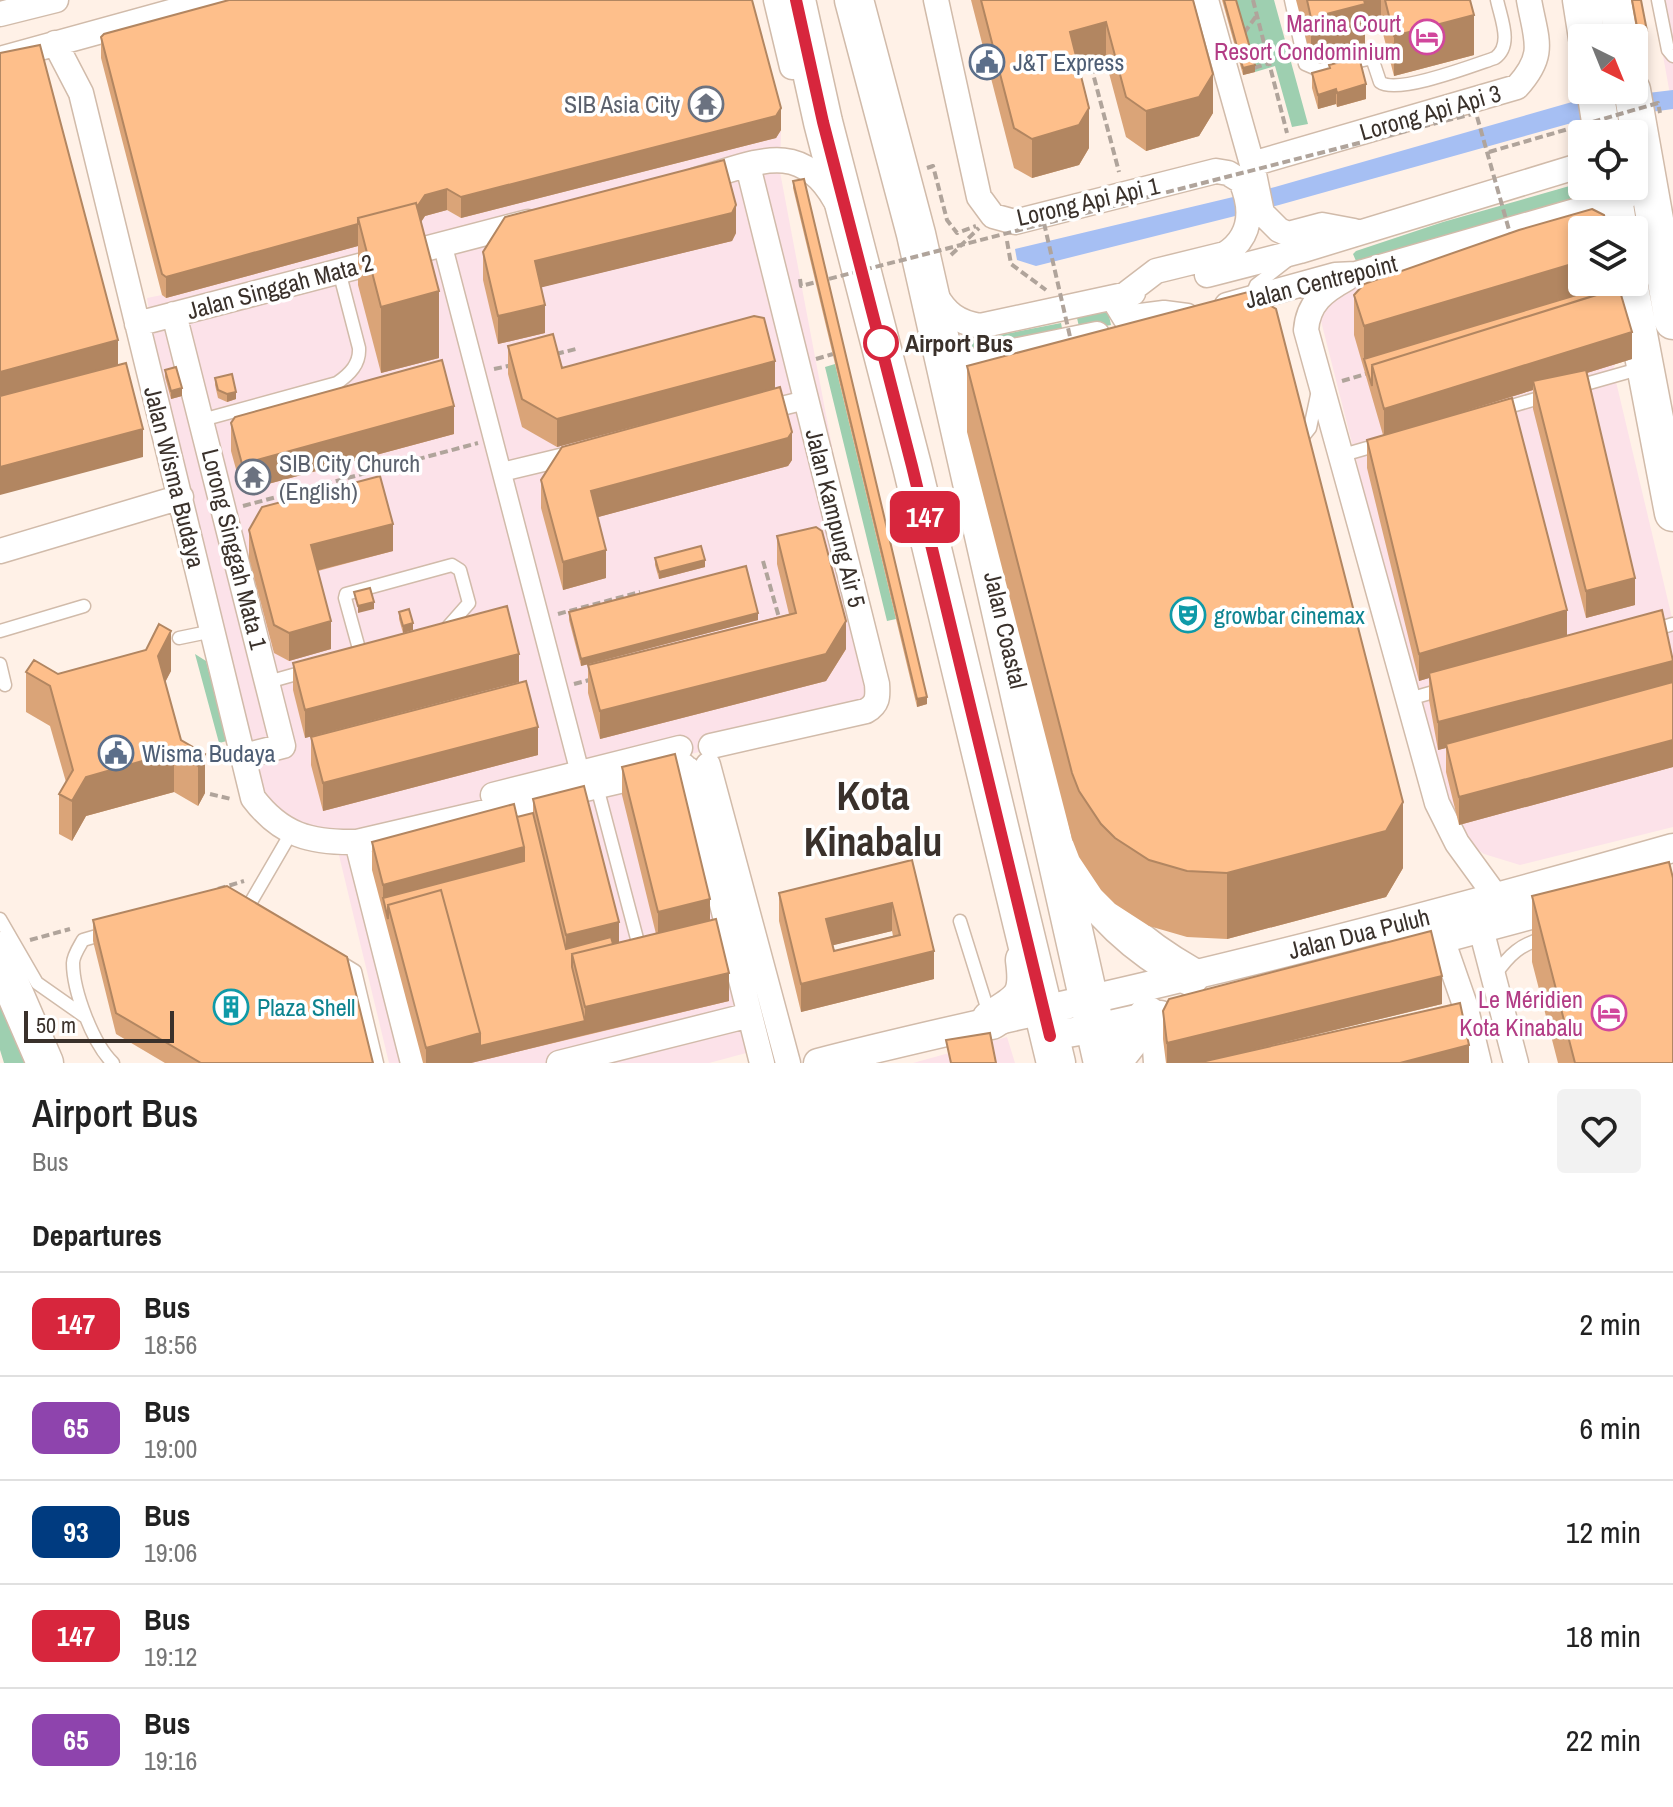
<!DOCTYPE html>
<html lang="en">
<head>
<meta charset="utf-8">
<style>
	:root { --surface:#fff; --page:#f2f2f2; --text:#222; --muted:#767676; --line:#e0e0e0 }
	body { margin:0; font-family:"Archivo Narrow",sans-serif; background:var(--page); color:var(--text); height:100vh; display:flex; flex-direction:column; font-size:30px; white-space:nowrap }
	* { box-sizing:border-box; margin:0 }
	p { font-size:26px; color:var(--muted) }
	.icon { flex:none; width:44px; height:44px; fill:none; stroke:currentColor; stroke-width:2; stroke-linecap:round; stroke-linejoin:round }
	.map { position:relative; height:1063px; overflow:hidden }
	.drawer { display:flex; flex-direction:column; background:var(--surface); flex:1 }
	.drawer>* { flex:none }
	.badge { padding:0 16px; border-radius:12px; font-size:28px; line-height:52px }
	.needle { width:52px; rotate:137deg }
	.controls { position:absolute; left:1568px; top:24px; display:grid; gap:16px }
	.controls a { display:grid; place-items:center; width:80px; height:80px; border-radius:8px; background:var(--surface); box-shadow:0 4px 12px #0003; font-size:40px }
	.scale { position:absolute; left:24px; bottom:20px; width:150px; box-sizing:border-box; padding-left:8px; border:4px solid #3a312b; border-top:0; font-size:22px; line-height:28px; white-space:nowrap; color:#3a312b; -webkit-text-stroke:6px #fff; paint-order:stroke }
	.map>.badge { position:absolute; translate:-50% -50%; box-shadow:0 0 0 4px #fff }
	h2 { padding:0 32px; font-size:30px; line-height:72px }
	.round { display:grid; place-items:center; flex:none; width:84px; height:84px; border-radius:8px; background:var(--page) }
	.summary { display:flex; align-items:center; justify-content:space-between; height:136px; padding:0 32px }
	h1 { font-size:38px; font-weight:600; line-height:60px }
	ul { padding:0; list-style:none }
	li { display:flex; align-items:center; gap:24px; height:104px; padding:0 32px; border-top:2px solid var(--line) }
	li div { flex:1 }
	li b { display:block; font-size:30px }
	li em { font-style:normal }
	li .badge { min-width:88px; font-weight:700; text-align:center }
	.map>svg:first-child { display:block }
	.commercial { fill:#fce2e9 }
	.green { fill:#9ecfb0 }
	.water { fill:#a6bff3 }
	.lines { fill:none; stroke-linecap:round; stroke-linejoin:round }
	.service-casing { stroke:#d1bbaa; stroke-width:15 }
	.pedestrian-casing { stroke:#d1bbaa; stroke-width:21 }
	.minor-casing { stroke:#d1bbaa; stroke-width:27 }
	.tertiary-casing { stroke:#d1bbaa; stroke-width:31 }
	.primary-casing { stroke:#d1bbaa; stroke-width:39 }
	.trunk-casing { stroke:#d1bbaa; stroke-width:41 }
	.path { stroke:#b0a49b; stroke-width:4; stroke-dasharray:8 4; stroke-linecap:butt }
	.service { stroke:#fff; stroke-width:12 }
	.pedestrian { stroke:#fff; stroke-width:18 }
	.minor { stroke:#fff; stroke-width:24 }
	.tertiary { stroke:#fff; stroke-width:28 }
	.primary { stroke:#fff; stroke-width:36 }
	.trunk { stroke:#fff; stroke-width:38 }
	.path-bridge { stroke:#b0a49b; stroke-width:4; stroke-dasharray:8 4; stroke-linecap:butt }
	.wall { fill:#daa478; fill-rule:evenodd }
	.shaded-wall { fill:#b28661 }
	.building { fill:#febf8b; stroke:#b28661; stroke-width:2; fill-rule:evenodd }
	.line-casing { stroke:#fff; stroke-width:18 }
	.line { stroke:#d7263d; stroke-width:12 }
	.stop-dot { fill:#fff; stroke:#d7263d; stroke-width:4 }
	.labels { text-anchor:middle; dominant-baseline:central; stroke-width:7; stroke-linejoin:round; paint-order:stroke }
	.hotel-label { font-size:24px; fill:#b23c85; stroke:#fff; text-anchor:end }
	.service-label { font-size:24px; fill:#4e5e75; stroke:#fff; text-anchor:start }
	.worship-label { font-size:24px; fill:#5b616d; stroke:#fff; text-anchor:end }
	.street-label { font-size:24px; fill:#3a312b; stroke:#fff }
	.stop-label { font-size:24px; font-weight:bold; fill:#3a312b; stroke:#fff; text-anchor:start }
	.culture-label { font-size:24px; fill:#0d838f; stroke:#fff; text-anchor:start }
	.town-label { font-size:40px; font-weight:bold; fill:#3a312b; stroke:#fff }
</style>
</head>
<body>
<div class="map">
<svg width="1673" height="1063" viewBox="0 0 1673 1063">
	<rect width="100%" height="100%" fill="#fff1e7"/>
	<path class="commercial" d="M1653 0H1673V100H1671Z
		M781 130 780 172 877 684 866 711 675 758 750 1052 709 1063H389L337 847 278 815 264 789 161 391 147 298 162 295 166 298 416 230 425 216 447 210 461 218 776 138Z
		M1583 222 1582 282 1621 352 1613 369 1673 622V827L1520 865 1484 854 1461 838 1444 807 1319 313 1332 293Z
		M1007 1037 1015 1063H913Z"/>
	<path class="green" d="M1234 0H1274L1308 124 1292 127 1275 66 1255 72Z
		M1573 185 1576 198 1359 261H1356L1353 254 1356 251 1443 222Z
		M1108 311 1111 325 1080 331 1077 318Z
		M1061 323 1063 333 955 359 944 333 961 340H974Z
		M835 364 896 619 887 621 825 367Z
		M195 654 206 661 227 741 219 743Z
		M0 1005 25 1063H4L0 1050Z"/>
	<path class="water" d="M1673 90V109L1575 122 1279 205 1036 266 1017 260 1015 249 1275 187 1572 102Z"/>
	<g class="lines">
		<g class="service-casing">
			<path id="service" d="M1291 0 1305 64 1319 70 1368 59 1373 61 1380 82C1397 95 1474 65 1495 58 1513 45 1501 19 1497 0
				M1658 0 1668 50 1673 56
				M1251 297 1256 285 1288 260
				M1575 387 1642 368
				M1498 410 1546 396
				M202 420 337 383C350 374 360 364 359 348L339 271
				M1298 443 1310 428 1317 395
				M1343 455 1381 444
				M452 565 460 570 469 603 439 637 361 656 345 598 346 594Z
				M0 631 84 606
				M1651 631 1673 624
				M179 638 213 631
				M0 664 5 685
				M268 682 307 671
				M1409 699 1444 689
				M597 787 640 950
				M248 907 291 833
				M0 919 37 983 84 1016
				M960 921 990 1017
				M107 933 83 940C79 947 73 956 73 963 73 991 93 1044 113 1063
				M337 960 355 971 377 1063
				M1495 975C1509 955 1521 943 1546 938"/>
		</g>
		<g class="pedestrian-casing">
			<path id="pedestrian" d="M442 243 580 773
				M761 411 806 400
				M502 472 577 454"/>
		</g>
		<g class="minor-casing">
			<path id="minor" d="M776 0 792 67
				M936 0 979 197 993 216 1015 222 1216 171 1228 173 1241 181C1253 209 1252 237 1225 254L1156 271 1122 297 1117 305 1125 318 1164 313 1187 316
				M1206 0 1252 164 1262 213 1279 230 1288 234 1322 225 1354 231
				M0 14 56 0
				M55 43 81 93 253 798C281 835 310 843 357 842L684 766
				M0 59 214 0
				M1252 164 1517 87C1547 54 1536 40 1529 0
				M696 180C752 165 799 136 835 200
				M1207 275 1300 251 1582 165
				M1346 279C1324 291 1308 303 1306 330L1437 803 1457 843 1497 898
				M935 294C946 313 957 322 980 326L1133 293
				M1227 305 1335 275 1356 274 1627 196
				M174 314 283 746 244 756
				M137 324 528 222
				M947 375 984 357 1097 334
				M0 551 181 497
				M711 746 866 711C878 704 878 697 877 684L748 166
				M708 765 788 1063
				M688 769 762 1063
				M493 795 680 748
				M357 842 413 1063
				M1481 929 1516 1063
				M1442 939 1465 1005 1479 1063
				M559 1063 750 1015
				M1156 1063 1154 1033 1161 1013"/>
		</g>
		<g class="tertiary-casing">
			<path id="tertiary" d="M1396 951 1568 905
				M1050 1036 1097 1028 1155 1015
				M818 1063C940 1031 1063 1007 1185 977 1349 938 1511 894 1673 848"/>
		</g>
		<g class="primary-casing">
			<path id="primary" d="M1581 0 1587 38
				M1617 0 1624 38
				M1595 90 1602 134
				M1632 90 1673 321
				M1612 186 1619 230
				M1629 282 1673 513
				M0 950 3 966 45 1063"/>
		</g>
		<g class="trunk-casing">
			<path id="trunk" d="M796 0 823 122 912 466 1056 1063
				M854 0 916 234 1103 1063
				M1068 859C1098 911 1137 946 1190 976
				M991 1020C1022 1001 1030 998 1025 960
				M1111 1063 1148 1016"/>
		</g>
		<path class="path" d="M1253 0 1287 133
			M1244 33 1257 15
			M1091 66 1119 172
			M1254 68 1269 63
			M927 168 933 166 947 220 957 233 976 226
			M1007 241 1011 264 1046 290
			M951 255 979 228
			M556 354 576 349
			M816 359 833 354
			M494 369 513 365
			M1342 381 1369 373
			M243 506 478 443
			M763 561 780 621
			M558 614 640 592
			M574 684 593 679
			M210 794 231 799
			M218 889 244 881
			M30 940 70 929"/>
		<use href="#service" class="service"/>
		<use href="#pedestrian" class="pedestrian"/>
		<use href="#minor" class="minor"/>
		<use href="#tertiary" class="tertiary"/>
		<use href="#primary" class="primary"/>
		<use href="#trunk" class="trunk"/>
		<path class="path-bridge" d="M1489 152 1658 103 1660 113
			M1044 223 1071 341
			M800 279 801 286 1476 113 1511 237"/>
	</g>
	<path class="wall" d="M971 0H1193L1213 113 1199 136 1146 151 1126 137 1106 62 1079 69 1089 148 1079 165 1032 178 1014 168Z
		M1222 0H1236L1255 72 1243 75Z
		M1296 0H1470L1474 55 1394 76 1381 26 1365 31V44L1311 58Z
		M1631 0H1641L1647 38 1638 40Z
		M101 37 781 130 776 138 461 218 447 210 425 216 421 222 439 358 381 373 358 285V246L166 298 162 295 101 58Z
		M1312 73 1366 99 1337 107 1336 104 1318 109 1312 88Z
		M793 181 927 704 917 707 793 188Z
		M736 233 732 241 541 287 545 333 498 344 483 280V252Z
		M1613 282 1632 359 1587 373 1635 605 1586 618 1533 409V390L1440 419 1567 636 1673 659V767L1459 825 1446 772V748L1438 750 1429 700V678L1419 681 1367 468V440L1383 435 1354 335V295Z
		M508 346 562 368 775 388 792 460 788 466 598 517 606 578 563 590 541 508V480L718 404 557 447 522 427 508 374Z
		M967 366 1403 868 1386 897 1227 939 1187 937 1149 926 1115 904 1101 890 1079 857 1072 839 967 432Z
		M165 370 182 396 171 399 165 377Z
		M215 378 236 399 227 402 218 398 215 385Z
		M231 423 454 434 242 491 231 451Z
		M249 530 393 551 318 571 331 649 289 661 274 653 249 558Z
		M777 536 846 649 826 681 600 739 588 693V665L789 614 777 564Z
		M655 558 705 567 659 579 655 565Z
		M399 612 413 630 403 633 399 619Z
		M569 612 758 620 581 666 569 620Z
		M293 663 519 682 305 738 293 690Z
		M171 671 165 682 181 740 205 754V793L198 806 174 792 86 816 72 841 59 834V794L66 782 50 726 26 712V672L58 674Z
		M311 737 538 755 323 811 311 765Z
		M622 767 710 921 729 1001 471 1063H423L372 870V842L517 817 533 813V799L619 942 656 934 622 795Z
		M912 860 934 979 801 1012 779 921V893ZM892 931 893 936 834 951 833 945Z
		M1532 896 1673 1063H1558L1532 962Z
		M93 920 373 1063H165L116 1034 93 941Z
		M1442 1004 1216 1059 1469 1063H1166L1163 1039V1011Z"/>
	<path class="shaded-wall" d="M1362 0H1381V26L1365 31V44L1311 58V18Z
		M1474 15V55L1394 76V36Z
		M1106 22V62L1070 72V32Z
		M1647 31V38L1638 40V32Z
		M1255 65V72L1243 75V68Z
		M1213 74V113L1199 136 1146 151V111Z
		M1366 84V99L1337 107V93Z
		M1336 89V104L1318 109V95Z
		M781 108V130L776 138 461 218V197Z
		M1089 108V148L1079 165 1032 178V139Z
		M447 189V210L425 216 416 230 365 244 425 195Z
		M736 205V233L732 241 535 289V261Z
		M358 224V246L166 298V277Z
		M1582 261V282H1613V291L1364 359V326Z
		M439 291V358L381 373V307Z
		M545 305V333L498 344V316Z
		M1632 332V359L1535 389 1533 381V390L1384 436V409Z
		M118 340V368L0 400V372Z
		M775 361V389L557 447V419Z
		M182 388V396L171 399V391Z
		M236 392V399L227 402V394Z
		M454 406V434L242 491V464Z
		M143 429V457L0 495V467Z
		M792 432V460L788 466 591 519V491Z
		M393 524V551L311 572V545Z
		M606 550V578L563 590V562Z
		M705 560V567L659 579V572Z
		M1635 578V605L1586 618V591Z
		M374 602V609L358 613V606Z
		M1567 610V638L1429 673V678L1419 681V654Z
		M758 613V620L581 666V659Z
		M331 621V649L289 661V633Z
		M846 621V649L826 681 600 739V711Z
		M413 623V630L403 633V626Z
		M171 631V671L158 696V656Z
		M519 654V682L305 738V710Z
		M1673 661V689L1446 744V748L1438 750V722Z
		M927 697V704L917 707V699Z
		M538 727V755L323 811V783Z
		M1673 740V767L1459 825V797Z
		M174 752V792L86 816 72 841V801L86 777Z
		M205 754V793L198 806V766Z
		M1403 802V868L1386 897 1227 939V873Z
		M524 847V875L383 898V885Z
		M710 899V927L658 940V912Z
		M892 903V931L826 947V919Z
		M619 922V950L572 954 566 963V935Z
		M934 951V979L801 1012V984Z
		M729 973V1001L585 1035V1007Z
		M1442 976V1004L1198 1063H1167V1043Z
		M585 1021V1035L471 1063H426V1048L480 1033Z
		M1469 1045V1063H1400Z"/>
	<path class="building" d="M229 0H752L781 108 776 116 461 197 447 189 425 195 417 207 416 203 358 218V224L166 277 162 274 101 37 104 34Z
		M981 0H1193L1213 74 1199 97 1146 111 1126 97 1106 22 1070 32 1089 108 1079 125 1032 139 1014 128Z
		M1224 0H1236L1255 65 1243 68Z
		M1307 0H1364L1365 4 1311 18Z
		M1385 0H1470L1474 15 1394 36Z
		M1632 0H1641L1647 31 1638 32Z
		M40 45 118 340 0 372V53Z
		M1359 57 1366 84 1337 93 1336 89 1318 95 1312 73 1330 68 1329 65Z
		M724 160 736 205 732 213 535 261 545 305 498 316 483 252 505 217Z
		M804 179 927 697 917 699 793 181Z
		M416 203 439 291 381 307 358 218Z
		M1592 209 1604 215 1608 230H1582V261L1364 326 1354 295 1364 284 1519 230Z
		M1613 284 1615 289 1372 365V386L1364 359Z
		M1619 288 1632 332 1384 409 1372 365Z
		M1248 292 1276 309 1403 802 1386 831 1227 873 1187 871 1149 860 1115 838 1101 824 1079 791 1072 773 967 366Z
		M754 316 764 318 775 361 557 419 522 399 508 346 553 334 562 368Z
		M442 360 454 406 242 464 231 423 235 417Z
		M126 363 143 429 0 467V396Z
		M176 367 182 388 171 391 165 370Z
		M1586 370 1635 578 1586 591 1533 381Z
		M232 374 236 392 227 394 218 390 215 378Z
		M780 387 792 432 788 438 591 491 606 550 563 562 541 480 562 447Z
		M1512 398 1567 610 1419 654 1367 440Z
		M380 476 393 524 311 545 331 621 289 633 274 625 249 530 262 507Z
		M816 527 822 531 846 621 826 654 600 711 588 665 796 613 777 536Z
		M701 546 705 560 659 572 655 558Z
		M746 566 758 613 581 659 569 612Z
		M370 588 374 602 358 606 354 592Z
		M507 606 519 654 305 710 293 663Z
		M409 609 413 623 403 626 399 612Z
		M1662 610 1673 661 1438 722 1429 673Z
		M159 624 171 631 158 656 181 740 205 754 198 766 174 752 86 777 72 801 59 794 73 770 50 686 26 672 34 660 58 674 146 650Z
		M526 681 538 727 323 783 311 737Z
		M1673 682V740L1459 797 1446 744Z
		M675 754 710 899 658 912 622 767Z
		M584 786 619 922 566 935 533 799Z
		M514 804 524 847 383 885 372 842Z
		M533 813 566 949 611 937 613 944 572 954V967L585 1021 480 1046V1033L441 890 388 905V919L383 898 524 861V847L517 817Z
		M912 860 934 951 801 984 779 893ZM892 903 900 935 834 951 826 919Z
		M1669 862 1673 878V1063H1575L1532 896Z
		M227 886 347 957 373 1063H201L116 1013 93 920Z
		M441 890 480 1033 426 1048 388 905Z
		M716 919 729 973 585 1007 572 954Z
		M1431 931 1442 976 1167 1043 1163 1011 1169 999Z
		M1460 1003 1469 1045 1400 1063H1197Z
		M990 1033 996 1063H951L946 1040Z"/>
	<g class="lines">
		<g class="line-casing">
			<path id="line" d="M796 0 823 122 912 466 1050 1036"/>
		</g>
		<use href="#line" class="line"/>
	</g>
	<defs>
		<g id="hotel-ring" transform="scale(1.8)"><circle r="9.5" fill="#fff" stroke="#d1479c" stroke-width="1.5"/><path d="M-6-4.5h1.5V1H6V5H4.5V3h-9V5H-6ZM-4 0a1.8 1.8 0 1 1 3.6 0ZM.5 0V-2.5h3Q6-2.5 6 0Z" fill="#d1479c"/></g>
		<g id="civic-ring" transform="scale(1.8)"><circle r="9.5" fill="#fff" stroke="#5c6f8a" stroke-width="1.5"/><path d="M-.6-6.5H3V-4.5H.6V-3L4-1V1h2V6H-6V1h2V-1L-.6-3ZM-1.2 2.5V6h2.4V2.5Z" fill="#5c6f8a"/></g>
		<g id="temple-ring" transform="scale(1.8)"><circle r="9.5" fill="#fff" stroke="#6b7280" stroke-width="1.5"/><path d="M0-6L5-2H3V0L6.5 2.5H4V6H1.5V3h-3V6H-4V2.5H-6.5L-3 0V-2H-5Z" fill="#6b7280"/></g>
		<g id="theatre-ring" transform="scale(1.8)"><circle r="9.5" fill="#fff" stroke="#0f9aa8" stroke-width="1.5"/><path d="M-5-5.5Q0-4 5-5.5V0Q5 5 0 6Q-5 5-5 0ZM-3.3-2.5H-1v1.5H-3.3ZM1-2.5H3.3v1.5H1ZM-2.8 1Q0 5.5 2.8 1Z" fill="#0f9aa8"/></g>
		<g id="building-ring" transform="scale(1.8)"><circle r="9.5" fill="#fff" stroke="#0f9aa8" stroke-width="1.5"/><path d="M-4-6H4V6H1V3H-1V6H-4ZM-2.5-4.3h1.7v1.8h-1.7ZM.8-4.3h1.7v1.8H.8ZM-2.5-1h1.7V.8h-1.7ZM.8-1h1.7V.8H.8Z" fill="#0f9aa8"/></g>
	</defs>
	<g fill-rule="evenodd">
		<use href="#hotel-ring" x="1427" y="37"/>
		<use href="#civic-ring" x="987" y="62"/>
		<use href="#temple-ring" x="706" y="104"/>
		<use href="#temple-ring" x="253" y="477"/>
		<use href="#theatre-ring" x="1188" y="615"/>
		<use href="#civic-ring" x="116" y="753"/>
		<use href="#building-ring" x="231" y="1007"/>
		<use href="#hotel-ring" x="1609" y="1013"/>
	</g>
	<circle class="stop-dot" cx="881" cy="343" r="16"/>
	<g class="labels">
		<g class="hotel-label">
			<text x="1401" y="23">Marina Court<tspan x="1401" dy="28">Resort Condominium</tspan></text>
			<text x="1583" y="999">Le Méridien<tspan x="1583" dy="28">Kota Kinabalu</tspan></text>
		</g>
		<g class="service-label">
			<text x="1013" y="62">J&amp;T Express</text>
			<text x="142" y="753">Wisma Budaya</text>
		</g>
		<g class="worship-label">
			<text x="680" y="104">SIB Asia City</text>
			<text x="279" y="463" text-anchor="start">SIB City Church<tspan x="279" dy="28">(English)</tspan></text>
		</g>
		<g class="street-label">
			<text transform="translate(1430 112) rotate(-16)">Lorong Api Api 3</text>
			<text transform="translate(1088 201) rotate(-13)">Lorong Api Api 1</text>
			<text transform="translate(1321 281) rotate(-14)">Jalan Centrepoint</text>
			<text transform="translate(280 286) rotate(-15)">Jalan Singgah Mata 2</text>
			<text transform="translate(175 477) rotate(76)">Jalan Wisma Budaya</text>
			<text transform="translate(836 518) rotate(76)">Jalan Kampung Air 5</text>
			<text transform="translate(235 549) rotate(76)">Lorong Singgah Mata 1</text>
			<text transform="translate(1006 630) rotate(77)">Jalan Coastal</text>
			<text transform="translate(1359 933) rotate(-14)">Jalan Dua Puluh</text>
		</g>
		<g class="stop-label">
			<text x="905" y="343">Airport Bus</text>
		</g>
		<g class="culture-label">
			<text x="1214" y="615">growbar cinemax</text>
			<text x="257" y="1007">Plaza Shell</text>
		</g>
		<g class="town-label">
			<text x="873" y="795">Kota<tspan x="873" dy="46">Kinabalu</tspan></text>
		</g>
	</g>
</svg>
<div class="controls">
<a><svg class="needle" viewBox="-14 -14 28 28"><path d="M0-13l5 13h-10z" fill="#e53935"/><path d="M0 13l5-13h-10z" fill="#767676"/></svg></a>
<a><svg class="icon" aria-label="locate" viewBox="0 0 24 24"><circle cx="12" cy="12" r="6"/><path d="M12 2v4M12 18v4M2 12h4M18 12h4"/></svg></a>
<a><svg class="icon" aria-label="layers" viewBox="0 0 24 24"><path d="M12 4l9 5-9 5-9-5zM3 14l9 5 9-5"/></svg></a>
</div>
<div class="scale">50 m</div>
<b class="badge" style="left:925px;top:517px;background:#d7263d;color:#fff">147</b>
</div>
<section class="drawer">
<div class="summary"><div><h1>Airport Bus</h1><p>Bus</p></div><a class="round"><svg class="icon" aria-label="heart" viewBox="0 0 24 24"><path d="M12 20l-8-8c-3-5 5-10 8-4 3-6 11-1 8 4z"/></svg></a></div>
<h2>Departures</h2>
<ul>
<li><span class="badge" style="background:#d7263d;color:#fff">147</span><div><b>Bus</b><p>18:56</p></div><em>2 min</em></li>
<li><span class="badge" style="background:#8e44ad;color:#fff">65</span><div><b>Bus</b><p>19:00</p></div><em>6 min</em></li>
<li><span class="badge" style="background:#003b80;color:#fff">93</span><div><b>Bus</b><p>19:06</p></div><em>12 min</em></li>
<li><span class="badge" style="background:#d7263d;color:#fff">147</span><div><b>Bus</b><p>19:12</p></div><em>18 min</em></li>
<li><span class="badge" style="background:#8e44ad;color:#fff">65</span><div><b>Bus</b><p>19:16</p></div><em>22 min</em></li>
</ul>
</section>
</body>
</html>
